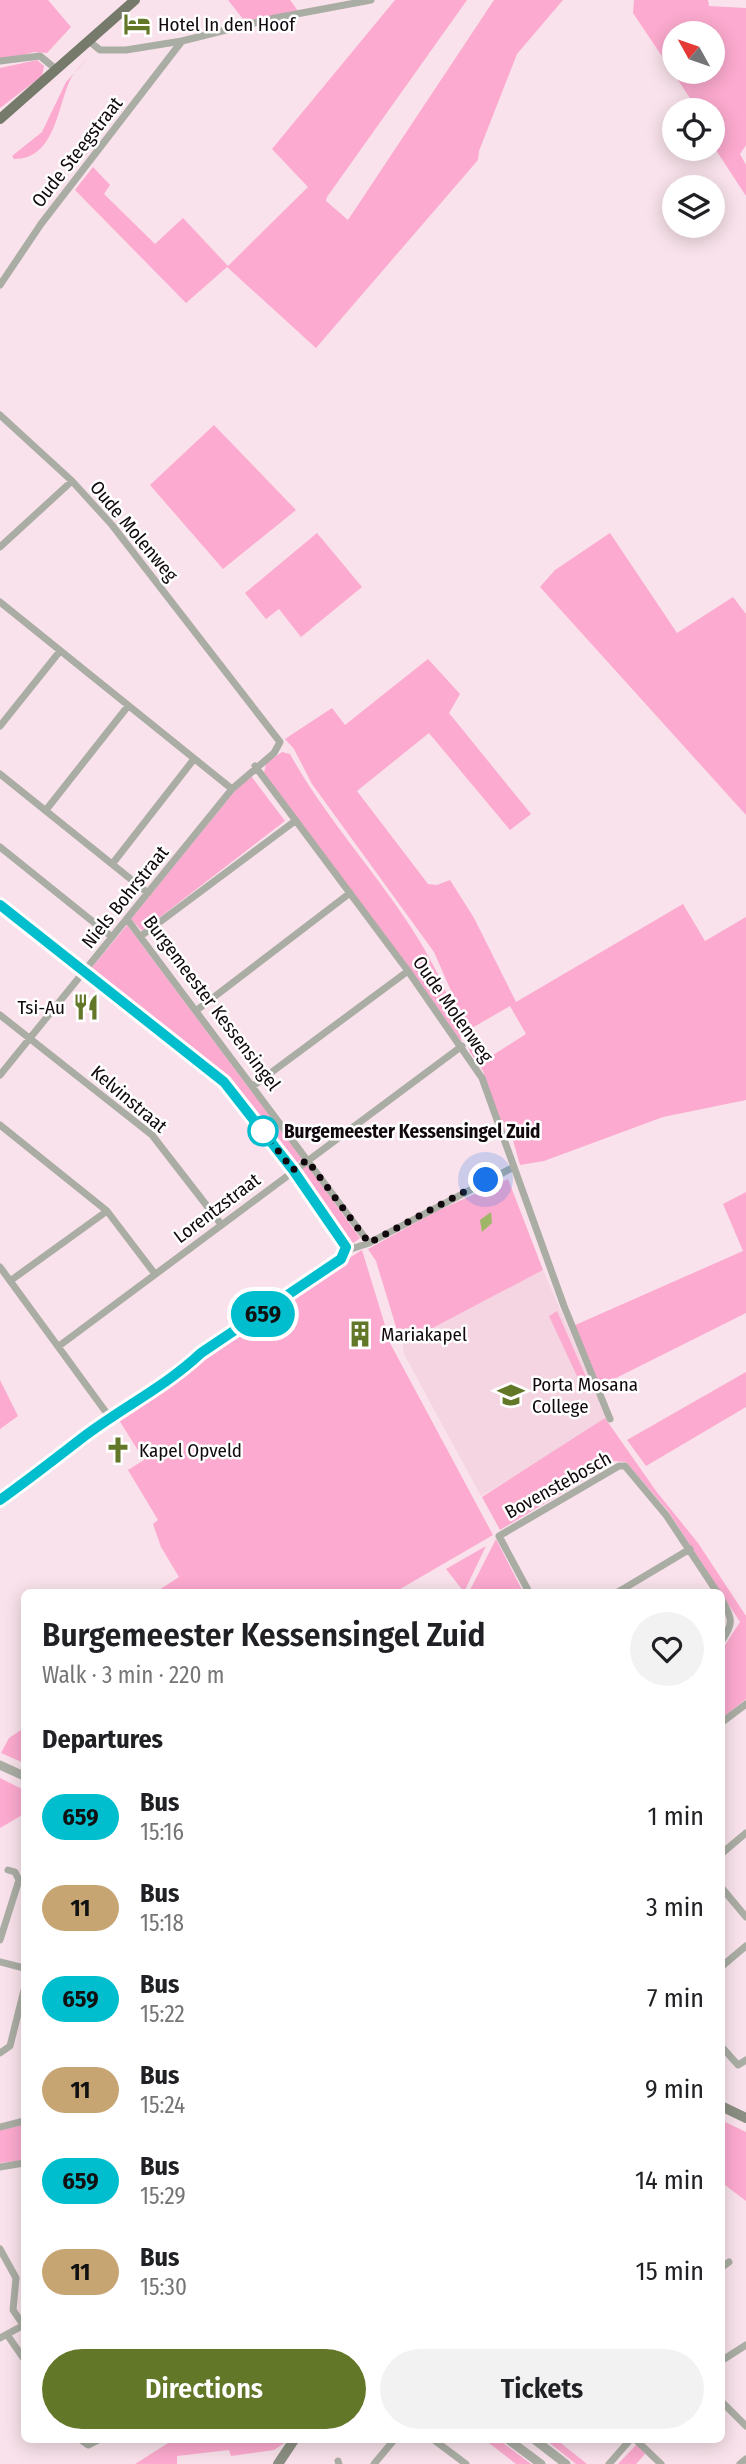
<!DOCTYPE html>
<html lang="en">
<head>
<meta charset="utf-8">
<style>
	:root { --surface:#fff; --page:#f2f2f2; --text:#202124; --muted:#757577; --accent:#627727 }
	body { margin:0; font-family:"Fira Sans Condensed",sans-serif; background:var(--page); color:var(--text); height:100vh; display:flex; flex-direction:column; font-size:26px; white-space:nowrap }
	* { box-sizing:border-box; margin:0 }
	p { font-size:23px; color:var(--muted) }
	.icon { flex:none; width:38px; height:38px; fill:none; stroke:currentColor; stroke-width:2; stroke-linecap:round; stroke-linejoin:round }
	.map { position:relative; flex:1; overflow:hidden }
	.sheet { position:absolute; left:21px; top:1589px; width:704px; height:854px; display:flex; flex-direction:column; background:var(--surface); border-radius:10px; box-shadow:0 4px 18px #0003 }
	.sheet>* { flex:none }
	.badge { padding:0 14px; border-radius:23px; font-size:24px; line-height:46px }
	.needle { width:46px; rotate:310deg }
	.controls { position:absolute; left:662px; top:21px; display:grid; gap:14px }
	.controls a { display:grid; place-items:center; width:63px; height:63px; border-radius:50%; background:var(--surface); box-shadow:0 4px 18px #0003; font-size:35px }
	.you { position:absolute; width:35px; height:35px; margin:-18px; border:5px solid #fff; border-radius:50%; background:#1a73e8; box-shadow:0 0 0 10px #1a73e833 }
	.map>.badge { position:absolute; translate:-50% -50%; box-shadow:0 0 0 4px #fff }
	h2 { padding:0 21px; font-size:26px; line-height:63px }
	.round { display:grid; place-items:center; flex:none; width:74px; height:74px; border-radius:37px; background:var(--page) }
	.head { display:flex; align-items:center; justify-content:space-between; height:119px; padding:0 21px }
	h1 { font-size:33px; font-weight:600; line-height:52px }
	.button { display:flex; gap:14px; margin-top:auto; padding:14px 21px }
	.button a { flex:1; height:80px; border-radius:42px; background:var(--accent); color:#fff; font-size:28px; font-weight:600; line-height:80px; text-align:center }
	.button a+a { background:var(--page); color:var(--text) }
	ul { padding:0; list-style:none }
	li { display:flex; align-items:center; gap:21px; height:91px; padding:0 21px }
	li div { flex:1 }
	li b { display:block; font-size:26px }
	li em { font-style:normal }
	li .badge { min-width:77px; font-weight:700; text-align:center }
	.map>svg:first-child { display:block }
	.built { fill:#f4d5e1 }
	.green { fill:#fcaacf; fill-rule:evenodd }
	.water { fill:#9fb667 }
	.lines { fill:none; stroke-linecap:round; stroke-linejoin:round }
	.minor { stroke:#aaada4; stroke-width:7 }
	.tertiary { stroke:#aaada4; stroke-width:9 }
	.secondary { stroke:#8b8f83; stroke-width:10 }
	.primary { stroke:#757a6b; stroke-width:10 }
	.line-casing { stroke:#fff; stroke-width:16 }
	.line { stroke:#00becd; stroke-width:10 }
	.walk { stroke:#11090d; stroke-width:7; stroke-dasharray:0 12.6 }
	.stop-dot { fill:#fff; stroke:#00becd; stroke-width:3.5 }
	.labels { text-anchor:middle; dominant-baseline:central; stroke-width:5; stroke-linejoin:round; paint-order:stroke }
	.poi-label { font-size:19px; fill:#11090d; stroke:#fff; text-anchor:start }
	.street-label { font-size:19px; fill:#11090d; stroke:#fff }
	.stop-label { font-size:19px; font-weight:bold; fill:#11090d; stroke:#fff; text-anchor:start }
</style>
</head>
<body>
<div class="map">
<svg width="746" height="2464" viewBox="0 0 746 2464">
	<rect width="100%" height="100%" fill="#f9e2eb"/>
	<path class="built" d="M543 1270 608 1420 481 1496 404 1354 402 1341H408Z"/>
	<path class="green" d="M0 0H48L71 27 47 53 34 52 0 61Z
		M228 0H290L298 11 247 24Z
		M395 0H467L327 197 326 201 348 220 494 0H563L517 54 479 151 478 160 316 348 227 267 186 303 75 190 93 167 110 185 104 194 155 244 183 218 228 266 308 187 272 149Z
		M634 0H708L709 6 746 8V145L740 154 746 165V196L712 144V110H698L633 13ZM674 33H712V72H674Z
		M93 53C86 61 76 69 71 78 57 106 56 159 14 159L12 156 42 132 66 82Z
		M37 60 44 66 42 76 0 108V68Z
		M214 425 296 510 223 569 150 485Z
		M317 533 362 587 301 637 279 609 266 619 245 593Z
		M610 533 677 633 733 597 746 614V815L540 587 555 570Z
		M428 659 460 694 449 713 531 814 510 830 429 733 357 791 428 884 437 885 450 880 474 918 516 1002 683 904 705 941 746 917V1100L663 1117 544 1161 520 1165 508 1123 504 1132 483 1071 470 1052 455 1000 434 952 312 784 294 749 285 739 332 708 345 725ZM510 1006 526 1034 485 1060 472 1028Z
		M282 752 290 754C343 851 439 931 462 1043L264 773 266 763Z
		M251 776 285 821 142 931 131 919 239 786Z
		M127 925 302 1159 293 1166 241 1097 89 971Z
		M306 1164 360 1238 351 1245 297 1171Z
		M508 1179 543 1270 408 1341 400 1340 376 1261 368 1249 437 1211Z
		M746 1192V1313L598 1387 573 1326 743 1251 723 1204Z
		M362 1250 391 1345 493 1535 395 1592H156L179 1577 161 1547 153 1524 158 1520 128 1470 144 1460 119 1420 310 1283Z
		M557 1311 590 1386 583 1389 549 1316Z
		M746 1372V1407L646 1466 627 1440Z
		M0 1380 18 1416 0 1429Z
		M605 1418 656 1491 698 1543 746 1616V1699L721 1719V1651L740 1622 668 1511 626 1462 615 1461 500 1530 482 1497Z
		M496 1539 523 1592H469Z
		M486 1546 464 1592 446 1569Z
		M24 1728V1763L1 1753 9 1738Z
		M0 1778 24 1790V1814L0 1828Z
		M721 2120 746 2132V2201L721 2182Z
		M24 2125V2160L0 2163V2130Z
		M173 2440H289L274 2450 231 2456 229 2450 177 2456V2464H135Z
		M485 2440H499L531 2464H516Z
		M546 2440H557L587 2464H576Z
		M637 2444 645 2454 636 2464H618Z"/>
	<path class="water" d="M491 1212 492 1223 482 1232 480 1220Z"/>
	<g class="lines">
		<path class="minor" d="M89 41 100 50H126L182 41 275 18 371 0
			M0 61 40 56 57 70
			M0 285 41 224 182 41
			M0 415 72 481 112 525 280 742 274 753 232 789 0 1075
			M0 547 72 481
			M0 602 232 789
			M0 726 60 651
			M255 766 408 971 482 1078 564 1306 610 1419
			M0 774 148 893
			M46 810 128 706
			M0 847 112 937
			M113 863 194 759
			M127 919 369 1243
			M141 936 295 821
			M197 1010 350 893
			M0 1015 152 1135 221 1224
			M253 1086 408 971
			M0 1125 107 1211 155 1274
			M345 1251 369 1243 512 1168
			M0 1267 111 1419
			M10 1281 107 1211
			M59 1346 462 1046
			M529 1592 499 1536 619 1466H625L666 1515 717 1592
			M618 1592 690 1549
			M721 1598C733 1619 734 1623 721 1642
			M721 1723 746 1704
			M721 1854 746 1833
			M8 1870 15 1872 19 1880
			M721 1887 746 1917
			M0 1940 19 1880 24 1881
			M0 1962 24 1968
			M721 1967 746 1946
			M721 2046 738 2065 746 2060
			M0 2053 10 2046 24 1990
			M0 2127 24 2121
			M0 2167 24 2163
			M0 2249 16 2278 13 2310 24 2326
			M721 2268 729 2262
			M8 2336 24 2359
			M0 2338 24 2325
			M721 2361 746 2345
			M721 2401 746 2426
			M81 2440 88 2445 98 2440
			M434 2440 466 2464
			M636 2440 661 2464
			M338 2461 339 2464
			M374 2464 394 2440
			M609 2464 630 2440
			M740 2464 746 2459"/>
		<path class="tertiary" d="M0 905 224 1082 293 1170 346 1247 341 1259 201 1353 183 1370 83 1438 61 1457 0 1500
			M0 1765 24 1776
			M509 2440 541 2464
			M535 2440 566 2464"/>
		<path class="secondary" d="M721 2106 746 2118
			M278 2464 294 2440"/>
		<path class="primary" d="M0 119 135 0"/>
	</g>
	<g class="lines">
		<g class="line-casing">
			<path id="line" d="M0 905 224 1082 293 1170 346 1247 341 1259 201 1353C165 1387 121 1408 82 1438 55 1459 28 1480 0 1500"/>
		</g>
		<use href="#line" class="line"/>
		<path class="walk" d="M263 1131 293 1170 307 1160 369 1243 486 1180"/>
	</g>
	<defs>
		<g id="hotel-bare" transform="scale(2.1)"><path d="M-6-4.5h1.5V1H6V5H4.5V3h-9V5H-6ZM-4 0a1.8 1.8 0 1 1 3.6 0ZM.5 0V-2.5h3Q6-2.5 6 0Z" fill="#627727" stroke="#fff" stroke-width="2.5" paint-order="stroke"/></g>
		<g id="restaurant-bare" transform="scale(2.1)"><path d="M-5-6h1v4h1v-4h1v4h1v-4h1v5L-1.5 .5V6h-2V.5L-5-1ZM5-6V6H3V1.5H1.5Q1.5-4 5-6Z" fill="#627727" stroke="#fff" stroke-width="2.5" paint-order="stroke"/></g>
		<g id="building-bare" transform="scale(2.1)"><path d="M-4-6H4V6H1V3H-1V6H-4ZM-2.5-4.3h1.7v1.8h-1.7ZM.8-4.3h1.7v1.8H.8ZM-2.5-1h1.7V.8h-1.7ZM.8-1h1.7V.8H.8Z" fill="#627727" stroke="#fff" stroke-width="2.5" paint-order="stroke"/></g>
		<g id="school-bare" transform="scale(2.1)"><path d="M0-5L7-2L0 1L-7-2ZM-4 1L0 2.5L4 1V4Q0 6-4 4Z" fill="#627727" stroke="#fff" stroke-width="2.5" paint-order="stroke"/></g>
		<g id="church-bare" transform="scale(2.1)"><path d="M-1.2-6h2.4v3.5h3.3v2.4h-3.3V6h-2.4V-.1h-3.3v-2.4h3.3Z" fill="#627727" stroke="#fff" stroke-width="2.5" paint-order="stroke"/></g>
	</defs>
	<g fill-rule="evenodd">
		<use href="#hotel-bare" x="137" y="24"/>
		<use href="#restaurant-bare" x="86" y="1007"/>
		<use href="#building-bare" x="360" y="1334"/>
		<use href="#school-bare" x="511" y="1395"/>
		<use href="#church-bare" x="118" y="1450"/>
	</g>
	<circle class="stop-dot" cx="263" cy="1131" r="14"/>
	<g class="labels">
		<g class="poi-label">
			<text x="158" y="24">Hotel In den Hoof</text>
			<text x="65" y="1007" text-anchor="end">Tsi-Au</text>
			<text x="381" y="1334">Mariakapel</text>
			<text x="532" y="1384">Porta Mosana<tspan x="532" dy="22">College</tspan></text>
			<text x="139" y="1450">Kapel Opveld</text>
		</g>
		<g class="street-label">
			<text transform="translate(77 152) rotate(-52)">Oude Steegstraat</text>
			<text transform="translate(134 531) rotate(50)">Oude Molenweg</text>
			<text transform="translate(125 897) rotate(-51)">Niels Bohrstraat</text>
			<text transform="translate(212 1003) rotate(53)">Burgemeester Kessensingel</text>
			<text transform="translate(453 1009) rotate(55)">Oude Molenweg</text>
			<text transform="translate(129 1099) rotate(40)">Kelvinstraat</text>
			<text transform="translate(217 1208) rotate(-37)">Lorentzstraat</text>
			<text transform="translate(558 1485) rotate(-29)">Bovenstebosch</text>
		</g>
		<g class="stop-label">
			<text x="284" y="1131">Burgemeester Kessensingel Zuid</text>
		</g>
	</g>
</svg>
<div class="controls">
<a><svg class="needle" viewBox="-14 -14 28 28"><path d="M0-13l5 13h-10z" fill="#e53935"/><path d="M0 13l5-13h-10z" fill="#757577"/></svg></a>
<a><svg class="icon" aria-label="locate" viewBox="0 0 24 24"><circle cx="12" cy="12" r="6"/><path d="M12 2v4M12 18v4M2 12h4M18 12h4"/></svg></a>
<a><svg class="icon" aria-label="layers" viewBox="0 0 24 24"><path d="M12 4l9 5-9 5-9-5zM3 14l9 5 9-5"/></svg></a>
</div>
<div class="you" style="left:486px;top:1180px"></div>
<b class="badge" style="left:263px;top:1314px;background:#00becd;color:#111">659</b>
<section class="sheet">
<div class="head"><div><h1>Burgemeester Kessensingel Zuid</h1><p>Walk · 3 min · 220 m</p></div><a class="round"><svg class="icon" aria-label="heart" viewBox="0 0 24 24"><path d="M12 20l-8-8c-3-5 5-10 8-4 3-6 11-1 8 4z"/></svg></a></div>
<h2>Departures</h2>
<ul>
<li><span class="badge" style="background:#00becd;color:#111">659</span><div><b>Bus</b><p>15:16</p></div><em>1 min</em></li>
<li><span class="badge" style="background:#c6a572;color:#111">11</span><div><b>Bus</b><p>15:18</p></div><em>3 min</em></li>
<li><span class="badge" style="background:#00becd;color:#111">659</span><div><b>Bus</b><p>15:22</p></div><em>7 min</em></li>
<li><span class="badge" style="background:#c6a572;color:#111">11</span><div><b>Bus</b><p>15:24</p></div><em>9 min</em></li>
<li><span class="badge" style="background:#00becd;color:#111">659</span><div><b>Bus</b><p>15:29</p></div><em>14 min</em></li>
<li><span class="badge" style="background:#c6a572;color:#111">11</span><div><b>Bus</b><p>15:30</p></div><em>15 min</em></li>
</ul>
<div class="button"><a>Directions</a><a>Tickets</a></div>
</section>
</div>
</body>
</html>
